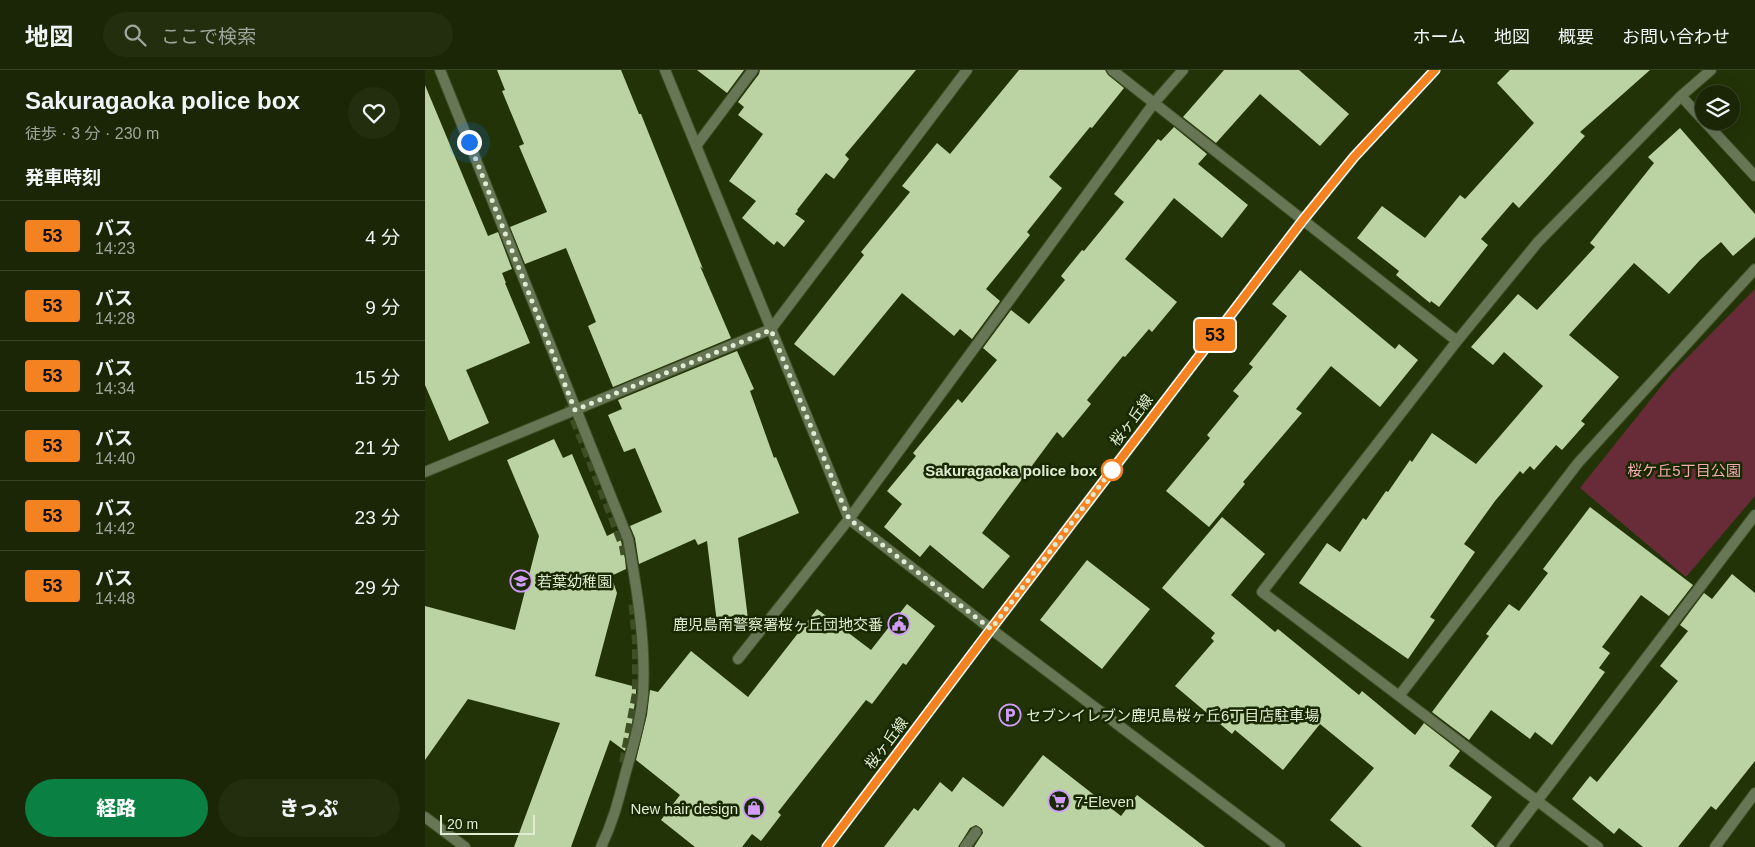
<!DOCTYPE html>
<html lang="ja">
<head>
<meta charset="utf-8">
<style>
	:root { --surface:#1a2605; --page:#232e0f; --text:#f1f3f6; --muted:#9fa59a; --line:#384327; --accent:#0b8043 }
	body { margin:0; font-family:Arial,"Noto Sans JP",sans-serif; background:var(--page); color:var(--text); height:100vh; display:flex; flex-direction:column; font-size:19px; white-space:nowrap }
	* { box-sizing:border-box; margin:0 }
	p { font-size:16px; color:var(--muted) }
	.icon { flex:none; width:28px; height:28px; fill:none; stroke:currentColor; stroke-width:2; stroke-linecap:round; stroke-linejoin:round }
	.map { position:relative; flex:1; overflow:hidden }
	.drawer { display:flex; flex-direction:column; background:var(--surface); width:425px }
	.drawer>* { flex:none }
	.badge { padding:0 10px; border-radius:4px; font-size:18px; line-height:32px }
	.buttons { position:absolute; left:1270px; top:15px; display:grid; gap:10px }
	.buttons a { display:grid; place-items:center; width:45px; height:45px; border-radius:50%; background:var(--surface); box-shadow:0 5px 20px #0002,0 0 0 1px var(--line); font-size:25px }
	.scale { position:absolute; left:15px; bottom:12px; width:95px; box-sizing:border-box; padding-left:5px; border:2px solid #dfebd2; border-top:0; font-size:14px; line-height:18px; white-space:nowrap; color:#dfebd2; -webkit-text-stroke:4px #182900; paint-order:stroke }
	.you { position:absolute; width:25px; height:25px; margin:-12px; border:4px solid #fff; border-radius:50%; background:#1a73e8; box-shadow:0 0 0 8px #1a73e833 }
	.map>.badge { position:absolute; translate:-50% -50%; box-shadow:0 0 0 2px #fff }
	h2 { padding:0 25px; font-size:19px; line-height:45px }
	.round { display:grid; place-items:center; flex:none; width:52px; height:52px; border-radius:26px; background:var(--page) }
	.head { display:flex; align-items:center; justify-content:space-between; height:85px; padding:0 25px }
	h1 { font-size:24px; font-weight:800; line-height:38px }
	.button { display:flex; gap:10px; margin-top:auto; padding:10px 25px }
	.button a { flex:1; height:58px; border-radius:30px; background:var(--accent); color:#fff; font-size:20px; font-weight:800; line-height:58px; text-align:center }
	.button a+a { background:var(--page); color:var(--text) }
	ul { padding:0; list-style:none }
	li { display:flex; align-items:center; gap:15px; height:70px; padding:0 25px; border-top:1px solid var(--line) }
	li div { flex:1 }
	li b { display:block; font-size:19px }
	li em { font-style:normal }
	li .badge { min-width:55px; font-weight:700; text-align:center }
	header { display:flex; align-items:center; gap:30px; box-sizing:border-box; height:70px; padding:0 25px; background:var(--surface); border-bottom:1px solid var(--line) }
	header strong { font-size:24px }
	nav { display:flex; gap:28px; margin-inline-start:auto; font-size:18px }
	.search { width:350px; height:45px; background:var(--page); display:flex; align-items:center; gap:12px; box-sizing:border-box; padding:0 18px; border-radius:28px; color:var(--muted); font-size:19px }
	main { display:flex; flex:1; min-height:0 }
	.map>svg:first-child { display:block }
	.green { fill:#682c38 }
	.building { fill:#bbd3a2 }
	.lines { fill:none; stroke-linecap:round; stroke-linejoin:round }
	.tertiary-tunnel { stroke:#3e4f25; stroke-width:10; stroke-dasharray:10 5; stroke-linecap:butt }
	.minor-casing { stroke:#405027; stroke-width:12 }
	.tertiary-casing { stroke:#405027; stroke-width:12 }
	.minor { stroke:#677756; stroke-width:10 }
	.tertiary { stroke:#677756; stroke-width:10 }
	.line-casing { stroke:#fff; stroke-width:11 }
	.line { stroke:#f58220; stroke-width:8 }
	.walk { stroke:#dfebd2; stroke-width:5; stroke-dasharray:0 9 }
	.stop-dot { fill:#fff; stroke:#f58220; stroke-width:2.5 }
	.labels { text-anchor:middle; dominant-baseline:central; stroke-width:5; stroke-linejoin:round; paint-order:stroke }
	.street-label { font-size:15px; fill:#dfebd2; stroke:#182900 }
	.stop-label { font-size:15px; font-weight:bold; fill:#dfebd2; stroke:#182900; text-anchor:end }
	.park-label { font-size:15px; fill:#f3a9b5; stroke:#182900 }
	.poi-label { font-size:15px; fill:#dfebd2; stroke:#182900; text-anchor:start }
</style>
</head>
<body>
<header>
<strong>地図</strong>
<div class="search"><svg class="icon" aria-label="search" viewBox="0 0 24 24"><circle cx="10" cy="10" r="6"/><path d="M15 15l6 6"/></svg>ここで検索</div>
<nav><a>ホーム</a><a>地図</a><a>概要</a><a>お問い合わせ</a></nav>
</header>
<main>
<section class="drawer">
<div class="head"><div><h1>Sakuragaoka police box</h1><p>徒歩 · 3 分 · 230 m</p></div><a class="round"><svg class="icon" aria-label="heart" viewBox="0 0 24 24"><path d="M12 20l-8-8c-3-5 5-10 8-4 3-6 11-1 8 4z"/></svg></a></div>
<h2>発車時刻</h2>
<ul>
<li><span class="badge" style="background:#f58220;color:#111">53</span><div><b>バス</b><p>14:23</p></div><em>4 分</em></li>
<li><span class="badge" style="background:#f58220;color:#111">53</span><div><b>バス</b><p>14:28</p></div><em>9 分</em></li>
<li><span class="badge" style="background:#f58220;color:#111">53</span><div><b>バス</b><p>14:34</p></div><em>15 分</em></li>
<li><span class="badge" style="background:#f58220;color:#111">53</span><div><b>バス</b><p>14:40</p></div><em>21 分</em></li>
<li><span class="badge" style="background:#f58220;color:#111">53</span><div><b>バス</b><p>14:42</p></div><em>23 分</em></li>
<li><span class="badge" style="background:#f58220;color:#111">53</span><div><b>バス</b><p>14:48</p></div><em>29 分</em></li>
</ul>
<div class="button"><a>経路</a><a>きっぷ</a></div>
</section>
<div class="map">
<svg width="1330" height="777" viewBox="0 0 1330 777">
	<rect width="100%" height="100%" fill="#223307"/>
	<path class="green" d="M1330 219V426L1261 507 1155 418 1247 303Z"/>
	<path class="building" d="M72 0H196L214 44H216L278 199 275 196 306 268 188 317 163 256 171 252 141 178 100 194 85 157 122 142 94 76 99 74 77 21 80 20Z
		M272 0H319L302 23Z
		M335 0H491L420 85 424 89 409 109 401 103 372 140 373 141 370 144 380 151 359 177 352 171 349 175 317 148 331 131 304 111 338 64 313 45 319 37 313 32 334 4Z
		M594 0H680L683 5 699 18 667 58 665 57 624 107 637 118 602 162 605 165 561 219 575 231 547 269 535 259 529 266 477 223 409 306 369 274 439 185 436 182 485 122 477 116 512 73 525 84Z
		M799 0H874L924 44 895 76 835 24 791 73 758 47Z
		M1085 0H1225L1155 62 1160 66 1094 138 1088 132 1056 169 1063 175 1014 237 1006 231 1005 233 971 205 974 201 932 168 957 136 1000 168 1035 125 1040 129 1109 53 1072 13Z
		M0 15 63 166 73 162 87 199 77 203 81 213H80L105 273 41 300 64 353 24 371 0 315Z
		M749 57 782 84 773 94 823 135 797 168 749 128 700 189 752 232 727 262 724 259 700 287 698 286 662 330 666 334 638 368 632 362 557 463 585 486 558 519 505 475 495 487 459 457 477 434 462 421 491 386 488 383 533 329 537 333 572 290 558 278 586 240 604 254 640 210 636 206 657 180 659 181 699 132 689 124 733 69 736 71Z
		M1255 58 1330 144V167L1308 186 1296 172 1275 190 1244 224 1209 193 1144 265 1194 307 1156 351 1160 354 1137 380 1131 375 1109 400 1105 396 1098 404 1095 401 1070 431 1039 474 1050 482 1005 547 1010 550 983 589 874 513 902 473 915 482 938 448 941 450 961 421 963 422 985 390 987 392 1007 363 1051 394 1118 316 1079 282 1068 295 1046 277 1093 224 1112 240 1170 177 1165 173 1229 93 1223 87Z
		M875 200 970 279 974 274 993 290 955 337 906 296 871 339 877 343 818 412 820 414 784 457 741 421 785 368 782 365 814 326 808 321 828 297 824 294 862 246 847 234Z
		M312 281 329 319 325 321 349 388 351 387 374 443 313 468 323 549 292 553 282 471 273 475 270 469 214 494 210 468 205 456 237 442 210 378 199 382 183 345 197 339 193 330Z
		M129 369 138 388 147 384 182 466 192 461 196 471 200 489 201 499 186 506 192 523 170 606 211 617V624L207 653 200 681 185 670 146 777H89L135 653 43 629 0 690V536L90 560 114 466 82 390Z
		M1165 437 1268 515 1244 546 1216 525 1177 577 1185 583 1174 598 1180 602 1127 675 1110 662 1105 669 1066 640 1044 670 1007 642 1064 566 1061 564 1084 534 1094 541 1123 503 1118 499Z
		M797 447 840 484 806 525 850 562 853 559 934 625 937 621 990 665 999 653 1035 681 1024 696 1067 727 1046 756 1070 777H937L905 750 949 698 895 654 858 700 810 660 807 664 750 616 789 571 786 568 790 563 737 518Z
		M662 490 725 539 677 599 615 550Z
		M1307 504 1330 523V691L1291 740 1286 736 1253 777H1218L1194 758 1189 764 1147 729 1165 706 1172 712 1253 611 1235 596 1263 561 1255 555 1279 523 1287 529Z
		M482 534 510 556 481 595 478 593 447 634 441 630 353 742 356 745 336 771 327 764 317 777H270L236 750 255 725 211 690 222 645 225 620 233 622 266 581 323 627 392 539 446 580Z
		M618 685 696 746 712 725 780 777H549L558 763 557 759 551 755 545 758 533 777H459L489 738 493 741 515 712 527 722 538 707 578 737Z"/>
	<g class="lines">
		<path class="tertiary-tunnel" d="M144 335 199 476 201 487
			M199 693 212 623V571L208 529"/>
		<g class="minor-casing">
			<path id="minor" d="M15 0 203 469C212 520 221 572 218 624 216 651 207 679 200 705 193 732 188 752 176 777
				M240 0 424 449 566 559
				M687 0 1032 271
				M1256 26 1279 51
				M1279 51 1330 106
				M271 76 328 0
				M0 402 346 259 542 0
				M313 589 424 449 729 33 758 0
				M974 626 1153 393 1330 199
				M540 777 551 762
				M1077 777 1330 445
				M1173 777 837 522 1032 271 1113 172 1256 26 1286 0
				M1290 777 1330 723"/>
		</g>
		<g class="tertiary-casing">
			<path id="tertiary" d="M566 559 855 777
				M0 747 40 777
				M402 777 566 559 878 150 929 87 1010 0"/>
		</g>
		<use href="#minor" class="minor"/>
		<use href="#tertiary" class="tertiary"/>
	</g>
	<g class="lines">
		<g class="line-casing">
			<path id="line" d="M402 777 566 559 878 150 929 87 1010 0"/>
		</g>
		<use href="#line" class="line"/>
		<path class="walk" d="M44 72 150 340 346 260 424 449 566 559 689 397 687 400"/>
	</g>
	<defs>
		<g id="school-ring" transform="scale(1.125)"><circle r="9.5" fill="#182900" stroke="#d29cfd" stroke-width="1.5"/><path d="M0-5L7-2L0 1L-7-2ZM-4 1L0 2.5L4 1V4Q0 6-4 4Z" fill="#d29cfd"/></g>
		<g id="civic-ring" transform="scale(1.125)"><circle r="9.5" fill="#182900" stroke="#d29cfd" stroke-width="1.5"/><path d="M-.6-6.5H3V-4.5H.6V-3L4-1V1h2V6H-6V1h2V-1L-.6-3ZM-1.2 2.5V6h2.4V2.5Z" fill="#d29cfd"/></g>
		<g id="parking-ring" transform="scale(1.125)"><circle r="9.5" fill="#182900" stroke="#d29cfd" stroke-width="1.5"/><path d="M-3.5-5.5H1a3.5 3.5 0 0 1 0 7H-1V5.5H-3.5ZM-1-3.4V-.6H.8a1.4 1.4 0 0 0 0-2.8Z" fill="#d29cfd"/></g>
		<g id="supermarket-ring" transform="scale(1.125)"><circle r="9.5" fill="#182900" stroke="#d29cfd" stroke-width="1.5"/><path d="M-6-5.5h2.5l.6 2H6L4.5 2H-2.5L-4.4-4H-6ZM-1.5 3.2a1.3 1.3 0 1 0 .1 0ZM3 3.2a1.3 1.3 0 1 0 .1 0Z" fill="#d29cfd"/></g>
		<g id="shop-ring" transform="scale(1.125)"><circle r="9.5" fill="#182900" stroke="#d29cfd" stroke-width="1.5"/><path d="M-5-2.5h2.3a2.7 3.5 0 0 1 5.4 0H5L5.5 6h-11ZM-1.5-2.5h3a1.5 2.3 0 0 0-3 0Z" fill="#d29cfd"/></g>
	</defs>
	<g fill-rule="evenodd">
		<use href="#school-ring" x="96" y="511"/>
		<use href="#civic-ring" x="474" y="554"/>
		<use href="#parking-ring" x="585" y="645"/>
		<use href="#supermarket-ring" x="634" y="731"/>
		<use href="#shop-ring" x="329" y="738"/>
	</g>
	<circle class="stop-dot" cx="687" cy="400" r="10"/>
	<g class="labels">
		<g class="street-label">
			<text transform="translate(706 350) rotate(-53)">桜ヶ丘線</text>
			<text transform="translate(461 673) rotate(-53)">桜ヶ丘線</text>
		</g>
		<g class="stop-label">
			<text x="672" y="400">Sakuragaoka police box</text>
		</g>
		<g class="park-label">
			<text x="1259" y="400">桜ケ丘5丁目公園</text>
		</g>
		<g class="poi-label">
			<text x="112" y="511">若葉幼稚園</text>
			<text x="458" y="554" text-anchor="end">鹿児島南警察署桜ヶ丘団地交番</text>
			<text x="601" y="645">セブンイレブン鹿児島桜ヶ丘6丁目店駐車場</text>
			<text x="650" y="731">7-Eleven</text>
			<text x="313" y="738" text-anchor="end">New hair design</text>
		</g>
	</g>
</svg>
<div class="buttons">
<a><svg class="icon" aria-label="layers" viewBox="0 0 24 24"><path d="M12 4l9 5-9 5-9-5zM3 14l9 5 9-5"/></svg></a>
</div>
<div class="scale">20 m</div>
<div class="you" style="left:44px;top:72px"></div>
<b class="badge" style="left:790px;top:265px;background:#f58220;color:#111">53</b>
</div>
</main>
</body>
</html>
